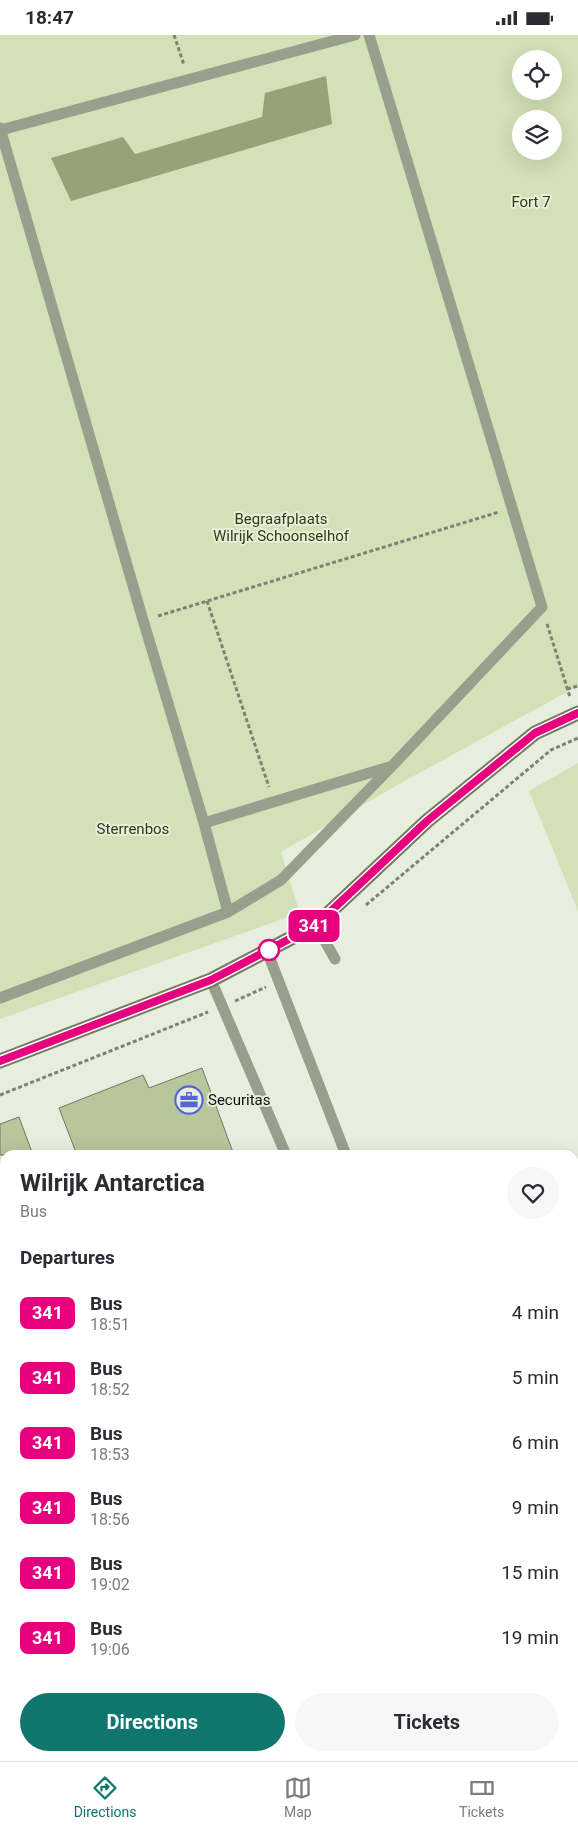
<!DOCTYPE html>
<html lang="en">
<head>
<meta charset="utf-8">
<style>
	:root { --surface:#fff; --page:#f7f7f7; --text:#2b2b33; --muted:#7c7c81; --line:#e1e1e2; --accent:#0f766e }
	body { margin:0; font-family:Roboto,sans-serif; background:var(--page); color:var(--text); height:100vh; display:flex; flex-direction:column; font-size:19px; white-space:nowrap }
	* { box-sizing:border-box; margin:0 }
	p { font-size:16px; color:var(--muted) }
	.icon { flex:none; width:28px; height:28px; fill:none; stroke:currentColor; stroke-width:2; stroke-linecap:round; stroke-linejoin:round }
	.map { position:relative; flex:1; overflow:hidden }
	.drawer { position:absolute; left:0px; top:1115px; width:579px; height:611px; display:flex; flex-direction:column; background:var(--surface); border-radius:15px 15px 0 0; box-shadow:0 5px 20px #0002 }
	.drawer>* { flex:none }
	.badge { padding:0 10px; border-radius:8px; font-size:18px; line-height:32px }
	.fabs { position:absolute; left:512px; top:15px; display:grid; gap:10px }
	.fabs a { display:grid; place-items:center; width:50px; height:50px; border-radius:50%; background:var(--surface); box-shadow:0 5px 20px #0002; font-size:25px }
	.map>.badge { position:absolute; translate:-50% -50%; box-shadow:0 0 0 2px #fff }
	h2 { padding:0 20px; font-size:19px; line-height:45px }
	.round { display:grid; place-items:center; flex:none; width:52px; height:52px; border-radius:26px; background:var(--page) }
	.head { display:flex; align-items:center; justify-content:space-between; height:85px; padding:0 20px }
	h1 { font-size:24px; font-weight:700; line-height:38px }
	.cta { display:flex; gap:10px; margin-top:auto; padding:10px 20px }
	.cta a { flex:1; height:58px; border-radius:30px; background:var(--accent); color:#fff; font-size:20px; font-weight:700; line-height:58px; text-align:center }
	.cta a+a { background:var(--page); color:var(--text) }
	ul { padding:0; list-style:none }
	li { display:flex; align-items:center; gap:15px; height:65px; padding:0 20px }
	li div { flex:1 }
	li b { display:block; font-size:19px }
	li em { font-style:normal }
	li .badge { min-width:55px; font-weight:700; text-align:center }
	.status { display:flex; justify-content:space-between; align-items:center; height:35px; padding:0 25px; background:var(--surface); direction:ltr }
	.status svg { height:14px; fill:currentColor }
	.menu { display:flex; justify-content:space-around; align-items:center; height:70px; border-top:1px solid var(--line); background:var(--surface); font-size:14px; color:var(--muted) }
	.menu a { display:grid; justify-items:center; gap:2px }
	.menu .on { color:var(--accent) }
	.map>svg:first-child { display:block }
	.green { fill:#d2e1b7; fill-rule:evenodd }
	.water { fill:#95a379 }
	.building { fill:#b7c69b; stroke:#717767 }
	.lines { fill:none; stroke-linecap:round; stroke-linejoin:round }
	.path { stroke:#7e8276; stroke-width:3; stroke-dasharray:4 2.5; stroke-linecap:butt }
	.lane { stroke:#999f8d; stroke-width:11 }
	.secondary { stroke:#727b60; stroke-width:15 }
	.line-casing { stroke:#fff; stroke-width:11 }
	.line { stroke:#e6007e; stroke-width:8 }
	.stop-dot { fill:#fff; stroke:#e6007e; stroke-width:2.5 }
	.labels { text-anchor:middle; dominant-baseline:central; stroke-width:4; stroke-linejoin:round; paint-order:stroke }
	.park-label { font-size:15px; fill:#2f3c0b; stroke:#e8eedd }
	.poi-label { font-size:15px; fill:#10120c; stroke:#e8eedd; text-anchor:start }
</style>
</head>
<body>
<div class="status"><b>18:47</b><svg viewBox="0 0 49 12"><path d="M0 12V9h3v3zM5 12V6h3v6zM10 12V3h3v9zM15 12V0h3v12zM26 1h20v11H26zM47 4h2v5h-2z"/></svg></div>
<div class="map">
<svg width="578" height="1726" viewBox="0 0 578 1726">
	<rect width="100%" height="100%" fill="#e8eedd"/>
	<path class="green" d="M0 0H578V651L401 748 281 817 300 878 0 984ZM521 24H554V56H521ZM521 84H554V116H521Z
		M578 728V876L529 756Z"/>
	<path class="water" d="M326 41 332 89 71 166 51 123 123 102 135 119 262 82 265 58Z"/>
	<path class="building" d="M202 1033 234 1120H77L59 1073 143 1040 149 1053Z
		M19 1082 33 1120H0V1089Z"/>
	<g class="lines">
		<path class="path" d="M174 0 184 30
			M207 566 269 752
			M158 581 499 477
			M547 589 570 662
			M567 654 578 651
			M366 870 551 715 578 703
			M235 966 266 952
			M0 1060 208 977
			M574 1249 578 1248"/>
		<path class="lane" d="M0 93 143 585 204 788 228 877
			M1 95 355 0
			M204 788 389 732
			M316 890 335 924
			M267 916 346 1120
			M211 945 286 1120
			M0 963 228 877 281 845 392 731 542 572 369 0
			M574 1410 578 1415
			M0 1415H5
			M574 1593 578 1597
			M574 1631 578 1627
			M308 1721 312 1726
			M474 1726 479 1721"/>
		<path class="secondary" d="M0 1026 211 945 316 890 427 786 535 698 578 678"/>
	</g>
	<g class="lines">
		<g class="line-casing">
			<path id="line" d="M0 1026 211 945 316 890 427 786 535 698 578 678"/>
		</g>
		<use href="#line" class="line"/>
	</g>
	<defs>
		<g id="office-ring" transform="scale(1.4375)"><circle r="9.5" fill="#e8eedd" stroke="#5564db" stroke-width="1.5"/><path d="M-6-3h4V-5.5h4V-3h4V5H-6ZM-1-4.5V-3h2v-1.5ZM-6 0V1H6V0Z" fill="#5564db"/></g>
	</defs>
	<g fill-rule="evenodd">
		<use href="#office-ring" x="189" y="1065"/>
	</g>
	<circle class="stop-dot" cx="269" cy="915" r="10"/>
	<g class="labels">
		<g class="park-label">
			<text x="531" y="167">Fort 7</text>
			<text x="281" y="484">Begraafplaats<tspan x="281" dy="17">Wilrijk Schoonselhof</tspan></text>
			<text x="133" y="794">Sterrenbos</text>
		</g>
		<g class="poi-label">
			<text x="208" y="1065">Securitas</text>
		</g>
	</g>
</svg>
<div class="fabs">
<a><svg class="icon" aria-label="locate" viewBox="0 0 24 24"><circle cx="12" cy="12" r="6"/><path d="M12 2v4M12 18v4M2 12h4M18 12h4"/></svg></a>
<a><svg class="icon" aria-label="layers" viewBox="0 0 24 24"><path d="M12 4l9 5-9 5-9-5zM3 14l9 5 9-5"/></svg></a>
</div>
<b class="badge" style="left:314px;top:891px;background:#e6007e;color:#fff">341</b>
<section class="drawer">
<div class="head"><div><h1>Wilrijk Antarctica</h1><p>Bus</p></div><a class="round"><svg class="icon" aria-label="heart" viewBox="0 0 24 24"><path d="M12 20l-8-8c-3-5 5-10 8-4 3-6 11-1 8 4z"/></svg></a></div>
<h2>Departures</h2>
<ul>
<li><span class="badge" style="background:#e6007e;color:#fff">341</span><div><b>Bus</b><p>18:51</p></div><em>4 min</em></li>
<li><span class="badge" style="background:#e6007e;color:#fff">341</span><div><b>Bus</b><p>18:52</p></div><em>5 min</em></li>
<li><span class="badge" style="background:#e6007e;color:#fff">341</span><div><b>Bus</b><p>18:53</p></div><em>6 min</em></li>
<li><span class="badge" style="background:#e6007e;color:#fff">341</span><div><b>Bus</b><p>18:56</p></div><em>9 min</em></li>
<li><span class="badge" style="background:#e6007e;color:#fff">341</span><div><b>Bus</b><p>19:02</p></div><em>15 min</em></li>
<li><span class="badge" style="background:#e6007e;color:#fff">341</span><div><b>Bus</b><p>19:06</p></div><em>19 min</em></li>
</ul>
<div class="cta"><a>Directions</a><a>Tickets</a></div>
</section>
</div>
<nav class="menu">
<a class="on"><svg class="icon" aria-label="directions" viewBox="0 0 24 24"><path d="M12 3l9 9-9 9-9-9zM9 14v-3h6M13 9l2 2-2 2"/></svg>Directions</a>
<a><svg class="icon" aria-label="map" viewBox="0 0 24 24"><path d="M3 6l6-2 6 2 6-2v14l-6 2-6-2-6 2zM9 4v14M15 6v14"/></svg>Map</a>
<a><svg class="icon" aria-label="tickets" viewBox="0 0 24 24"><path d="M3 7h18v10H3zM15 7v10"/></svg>Tickets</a>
</nav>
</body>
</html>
